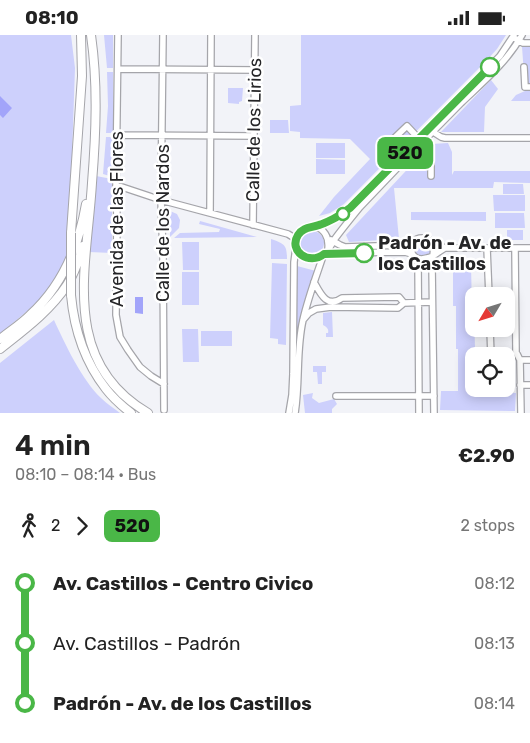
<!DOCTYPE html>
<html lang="en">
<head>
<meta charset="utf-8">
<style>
	:root { --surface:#fff; --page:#f6f6f6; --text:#222; --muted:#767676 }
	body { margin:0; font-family:Rubik,sans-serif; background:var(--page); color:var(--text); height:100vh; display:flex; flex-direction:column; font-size:19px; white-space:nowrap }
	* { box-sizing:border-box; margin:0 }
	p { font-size:16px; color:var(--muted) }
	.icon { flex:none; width:28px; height:28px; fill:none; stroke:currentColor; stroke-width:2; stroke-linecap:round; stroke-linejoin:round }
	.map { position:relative; height:378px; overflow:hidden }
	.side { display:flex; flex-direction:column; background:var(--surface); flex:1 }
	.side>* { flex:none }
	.badge { padding:0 10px; border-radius:8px; font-size:18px; line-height:32px }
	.needle { width:32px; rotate:232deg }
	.buttons { position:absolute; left:465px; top:252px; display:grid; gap:10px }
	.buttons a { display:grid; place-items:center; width:50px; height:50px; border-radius:10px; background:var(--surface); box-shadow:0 2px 12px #0003; font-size:25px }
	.map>.badge { position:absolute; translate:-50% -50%; box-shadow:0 0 0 2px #fff }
	.legs { display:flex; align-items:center; gap:8px; height:55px; padding:0 15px; font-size:16px }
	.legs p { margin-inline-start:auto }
	.head { display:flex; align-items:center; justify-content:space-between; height:85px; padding:0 15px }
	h1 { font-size:28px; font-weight:600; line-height:38px }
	ul { padding:0 15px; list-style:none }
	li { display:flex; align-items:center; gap:18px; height:60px; font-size:19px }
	li i { display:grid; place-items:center; width:8px; height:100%; margin:0 6px; background:currentColor }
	li i::after { content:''; width:12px; height:12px; margin:-6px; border:4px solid; border-radius:50%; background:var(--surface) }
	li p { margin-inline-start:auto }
	li:first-child i { background:linear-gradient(#0000 50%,currentColor 0) }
	li:last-child i { background:linear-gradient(currentColor 50%,#0000 0) }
	.status { display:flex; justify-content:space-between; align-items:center; height:35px; padding:0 25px; background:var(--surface); direction:ltr }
	.status svg { height:14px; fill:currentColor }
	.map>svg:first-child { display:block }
	.green { fill:#cdd0fc }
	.water { fill:#a2a4fa }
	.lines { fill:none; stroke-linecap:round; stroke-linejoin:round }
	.minor-casing { stroke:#a5a5aa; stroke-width:8 }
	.highway-casing { stroke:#a5a5aa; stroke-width:10 }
	.minor { stroke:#fff; stroke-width:5.5 }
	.highway { stroke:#fff; stroke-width:8 }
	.highway-bridge-casing { stroke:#a5a5aa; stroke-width:10; stroke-linecap:butt }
	.highway-bridge { stroke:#fff; stroke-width:8 }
	.line-1-casing { stroke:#fff; stroke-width:11 }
	.line-1 { stroke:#4ab747; stroke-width:8 }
	.stop-1-dot { fill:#fff; stroke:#4ab747; stroke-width:2.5 }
	.labels { text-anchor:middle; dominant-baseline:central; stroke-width:5; stroke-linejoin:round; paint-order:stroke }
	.street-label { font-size:18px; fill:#252527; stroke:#fff }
	.stop-label { font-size:18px; font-weight:bold; fill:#252527; stroke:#fff; text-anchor:start }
</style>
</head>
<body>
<div class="status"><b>08:10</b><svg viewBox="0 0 49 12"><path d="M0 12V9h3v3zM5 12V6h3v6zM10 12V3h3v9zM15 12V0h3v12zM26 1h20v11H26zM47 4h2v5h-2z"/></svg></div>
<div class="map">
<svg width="530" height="378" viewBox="0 0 530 378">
	<rect width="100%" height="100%" fill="#f2f3f8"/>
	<path class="green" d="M0 0H71L75 33 72 120 66 226 45 261 0 299Z
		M104 0H113V33H107Z
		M301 0H506L497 14 486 26 344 169 330 178 319 181 334 162 370 124 350 104 300 103V97L290 96V71L301 70Z
		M522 12H530V52H525Z
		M107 37H113V98H106L108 71Z
		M491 45 498 54 485 72 484 97H441Z
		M228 53H243L242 66 239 67V69L228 68Z
		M525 56H530V66H511L516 60Z
		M270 85H288L289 98H270Z
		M106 102H113V142L103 139Z
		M316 108H345V123H316Z
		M448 108 452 117V140L454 136H530V148L494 147 493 153H394L399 204 349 207 346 200 431 109Z
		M316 124 345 125V139H316Z
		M96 141 112 144V218L89 217 95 168Z
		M503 149H523L524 159H503Z
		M493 160H525V176H494Z
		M170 176 177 179 180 185 179 193 170 202Z
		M411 177H486V186L411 185Z
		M495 178H524L525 193H495Z
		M200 186 257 202 174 203 180 198 219 197 220 194 199 189Z
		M507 195H523V205H507Z
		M300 208a12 12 0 1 1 24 0a12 12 0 1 1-24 0Z
		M271 204C285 209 287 210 287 224H271Z
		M421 206 430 207 432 219C415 226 407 211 421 206Z
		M182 207H199V235H183Z
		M272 228 287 229 286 310 278 309V304L270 303Z
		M453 230 471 231 472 272H474L475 314H477V321H474V354H478V357L516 358 515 376 440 375 441 356H458V314H456V271H453Z
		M297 231 316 236 305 267 300 284 297 310 296 309Z
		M182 237H199V270H182Z
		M332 277 333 302H326V298H328C329 294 327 292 323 290V278Z
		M54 285C65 309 82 345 101 363 107 369 114 373 120 378H0V328Z
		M182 294H198L199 327H183Z
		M201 296H232V311H201Z
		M313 331H326V337H322V349H318L317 337H313Z
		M313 358 312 363 319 368 334 364 337 369 332 374V378H305L303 360Z"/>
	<path class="water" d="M0 61 12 73 3 83 0 80Z
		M135 262H143V279L135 278Z"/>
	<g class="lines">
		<g class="minor-casing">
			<path id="minor" d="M118 0 116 150 117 183 116 280 120 302 128 315 140 332 151 341 164 349
				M163 0 161 165 163 220 164 375
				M516 4 523 8H530
				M524 32 525 52H530
				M118 34 255 35
				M430 95 441 102 445 103H530
				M117 100 254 101
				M385 112 407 91 422 107 431 121V141
				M116 150 161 165 288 199 296 204
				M210 178 211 0
				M253 190 255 0
				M316 191C328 186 340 182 350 173L500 21 514 0
				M331 205 340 210 345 212 405 210 412 209
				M433 208C435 216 432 222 432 230L434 378
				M445 213C439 216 434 222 427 223 407 229 406 202 423 203 428 203 430 206 434 208 437 210 441 211 445 213H530
				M487 213 489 261
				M515 213 516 317 520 325 521 378
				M328 214C331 188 302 184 296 204 293 214 302 224 312 224 316 224 320 223 323 220 328 217 331 210 334 205 342 194 351 183 360 172 393 137 427 102 461 68 483 47 507 27 522 0
				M324 219 335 218 405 217 412 219
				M418 224 419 378
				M404 268 432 267
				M303 285 309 278 316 274 331 272 398 273 404 268 399 262 342 263C327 274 320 258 314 247
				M490 294 491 321
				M520 325H530
				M520 350H530
				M492 354V357
				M336 361H434
				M289 378 292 360 293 339 294 227 296 212
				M295 378C300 347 296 315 303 285 308 263 316 242 323 221"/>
		</g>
		<g class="highway-casing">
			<path id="highway" d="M91 0C98 49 96 98 92 148 87 232 59 326 148 378
				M71 198 82 41 81 0
				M71 260C74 293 85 327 106 354 113 363 122 371 131 378
				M0 304C10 296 21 289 30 280 62 251 79 210 86 169
				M0 314C24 295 50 276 67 250 75 238 79 225 83 211"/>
		</g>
		<use href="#minor" class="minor"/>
		<use href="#highway" class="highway"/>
		<g class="highway-bridge-casing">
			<path id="highway-bridge" d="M71 260V198"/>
		</g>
		<use href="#highway-bridge" class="highway-bridge"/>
	</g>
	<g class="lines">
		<g class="line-1-casing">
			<path id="line-1" d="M364 218 324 219C309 231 288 216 298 200 303 192 311 193 319 190 323 189 329 186 333 184 339 181 344 177 350 173L490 32"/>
		</g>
		<use href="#line-1" class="line-1"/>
	</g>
	<g class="stop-1-dot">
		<circle cx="490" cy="32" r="9"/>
		<circle cx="343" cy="179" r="6"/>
		<circle cx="364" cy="218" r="9"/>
	</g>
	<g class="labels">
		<g class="street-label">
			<text transform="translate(254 95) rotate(-89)">Calle de los Lirios</text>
			<text transform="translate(117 184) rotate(-90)">Avenida de las Flores</text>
			<text transform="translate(163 188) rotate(-90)">Calle de los Nardos</text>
		</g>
		<g class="stop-label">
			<text x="378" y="208">Padrón - Av. de<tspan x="378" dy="21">los Castillos</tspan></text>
		</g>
	</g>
</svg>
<div class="buttons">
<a><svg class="needle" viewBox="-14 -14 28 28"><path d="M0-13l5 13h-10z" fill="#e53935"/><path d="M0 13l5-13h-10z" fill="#767676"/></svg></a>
<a><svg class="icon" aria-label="locate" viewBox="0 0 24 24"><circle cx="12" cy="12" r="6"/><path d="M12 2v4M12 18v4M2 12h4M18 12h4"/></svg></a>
</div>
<b class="badge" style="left:405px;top:118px;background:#4ab747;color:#111">520</b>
</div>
<section class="side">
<div class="head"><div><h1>4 min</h1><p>08:10 – 08:14 · Bus</p></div><b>€2.90</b></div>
<div class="legs"><svg class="icon" aria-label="walk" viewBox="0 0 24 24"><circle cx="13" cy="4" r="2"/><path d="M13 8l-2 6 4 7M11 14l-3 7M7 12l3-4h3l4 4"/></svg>2<svg class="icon" aria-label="forward" viewBox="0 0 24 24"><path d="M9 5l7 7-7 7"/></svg><b class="badge" style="background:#4ab747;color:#111">520</b><p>2 stops</p></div>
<ul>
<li><i style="color:#4ab747"></i><b>Av. Castillos - Centro Civico</b><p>08:12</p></li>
<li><i style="color:#4ab747"></i><span>Av. Castillos - Padrón</span><p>08:13</p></li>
<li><i style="color:#4ab747"></i><b>Padrón - Av. de los Castillos</b><p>08:14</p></li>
</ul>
</section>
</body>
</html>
